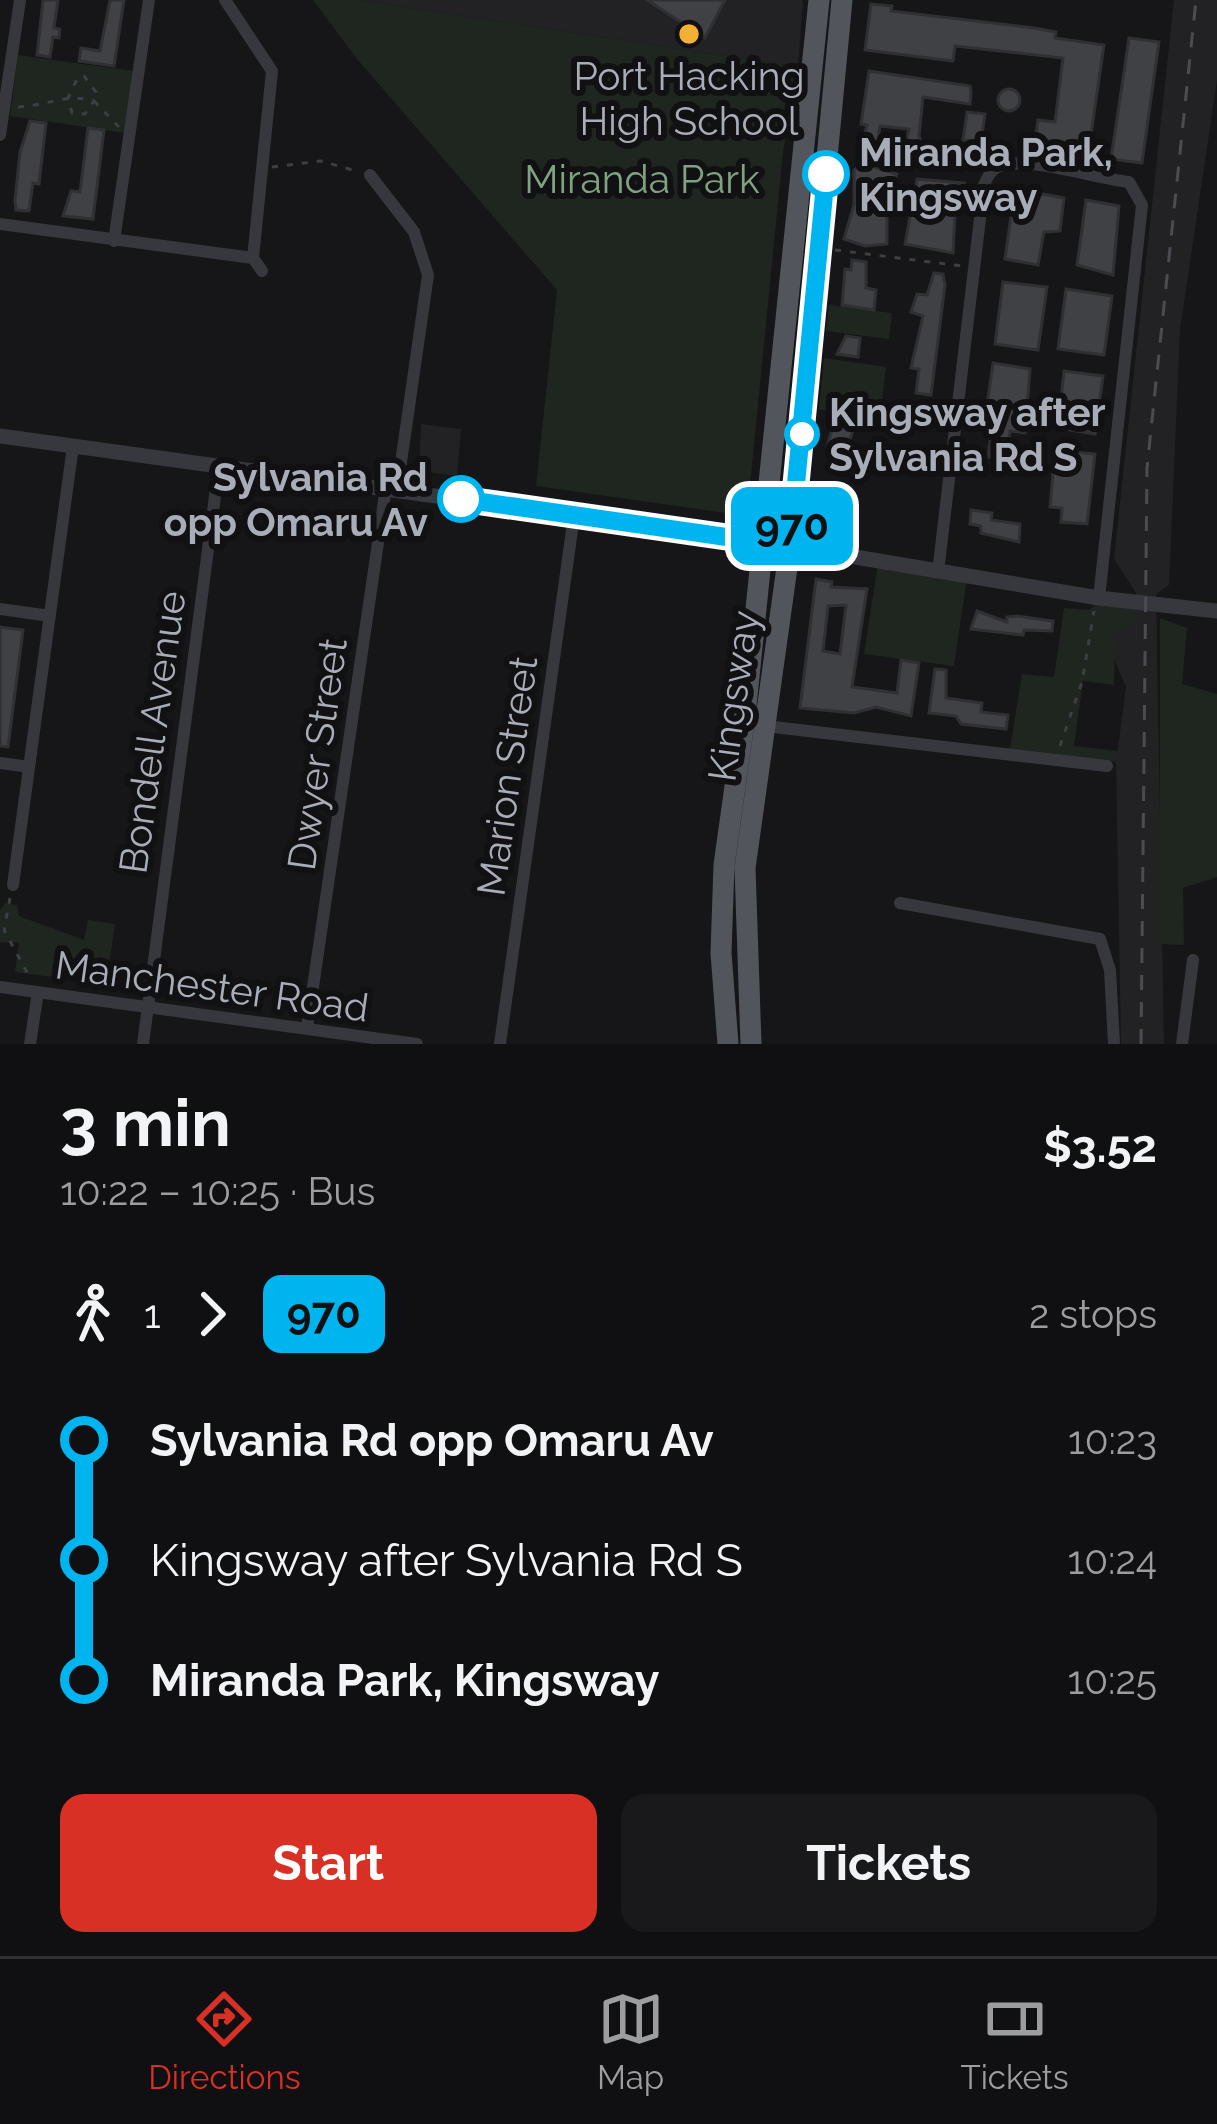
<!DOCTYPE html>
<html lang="en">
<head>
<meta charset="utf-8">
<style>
	:root { --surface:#101012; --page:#19191b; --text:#f1f3f6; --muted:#9c9d9f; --line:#303032; --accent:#d93025 }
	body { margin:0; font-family:Raleway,sans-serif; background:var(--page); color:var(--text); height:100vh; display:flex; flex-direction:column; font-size:45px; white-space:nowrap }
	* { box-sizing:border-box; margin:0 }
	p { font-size:39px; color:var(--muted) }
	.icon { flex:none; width:66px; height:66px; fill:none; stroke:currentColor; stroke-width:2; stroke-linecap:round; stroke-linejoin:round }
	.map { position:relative; height:1044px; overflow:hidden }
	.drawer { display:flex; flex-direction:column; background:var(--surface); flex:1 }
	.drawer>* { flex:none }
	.badge { padding:0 24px; border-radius:18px; font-size:42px; line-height:78px }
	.map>.badge { position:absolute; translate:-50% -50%; box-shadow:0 0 0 6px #fff }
	.legs { display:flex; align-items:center; gap:18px; height:132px; padding:0 60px; font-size:39px }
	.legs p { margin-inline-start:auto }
	.summary { display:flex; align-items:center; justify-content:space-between; height:204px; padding:0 60px }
	h1 { font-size:66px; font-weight:700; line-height:90px }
	.button { display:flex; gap:24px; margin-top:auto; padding:24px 60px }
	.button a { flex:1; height:138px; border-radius:24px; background:var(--accent); color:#fff; font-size:48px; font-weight:700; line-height:138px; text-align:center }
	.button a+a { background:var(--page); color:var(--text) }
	ul { padding:0 60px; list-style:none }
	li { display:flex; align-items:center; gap:42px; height:120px; font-size:45px }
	li i { display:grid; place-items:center; width:18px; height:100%; margin:0 15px; background:currentColor }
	li i::after { content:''; width:30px; height:30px; margin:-15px; border:9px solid; border-radius:50%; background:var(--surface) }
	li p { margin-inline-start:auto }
	li:first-child i { background:linear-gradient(#0000 50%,currentColor 0) }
	li:last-child i { background:linear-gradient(currentColor 50%,#0000 0) }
	.tab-bar { display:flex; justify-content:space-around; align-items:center; height:168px; border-top:3px solid var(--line); background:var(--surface); font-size:33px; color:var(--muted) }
	.tab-bar a { display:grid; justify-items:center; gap:6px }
	.tab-bar .selected { color:var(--accent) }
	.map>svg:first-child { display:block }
	.built { fill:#222225 }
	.green { fill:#1e261f }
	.building { fill:#404145; stroke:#303034; stroke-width:3; fill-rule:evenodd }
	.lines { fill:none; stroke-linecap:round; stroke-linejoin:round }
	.path { stroke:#3d3f44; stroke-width:3; stroke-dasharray:6 9; stroke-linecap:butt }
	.minor { stroke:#37383d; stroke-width:12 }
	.tertiary { stroke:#37383d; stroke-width:15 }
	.primary { stroke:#53555c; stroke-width:21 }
	.rail { stroke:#4a4c52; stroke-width:3; stroke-dasharray:15 12; stroke-linecap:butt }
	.line-1-casing { stroke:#fff; stroke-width:27 }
	.line-1 { stroke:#00b5ef; stroke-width:18 }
	.poi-dot { fill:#f2b134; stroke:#111113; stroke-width:4.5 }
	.stop-1-dot { fill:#fff; stroke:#00b5ef; stroke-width:6 }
	.labels { text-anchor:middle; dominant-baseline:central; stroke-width:12; stroke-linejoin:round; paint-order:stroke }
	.poi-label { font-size:39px; fill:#a8adb8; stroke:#111113 }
	.stop-label { font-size:39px; font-weight:bold; fill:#a8adb8; stroke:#111113; text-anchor:start }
	.park-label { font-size:39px; fill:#7fa381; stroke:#111113 }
	.street-label { font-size:39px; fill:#a8adb8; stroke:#111113 }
</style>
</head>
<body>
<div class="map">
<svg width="1217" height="1044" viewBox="0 0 1217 1044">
	<rect width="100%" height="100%" fill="#161618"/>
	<path class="built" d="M358 0H803L798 67Z
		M1174 0H1217V80L1180 330 1169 585 1156 594 1164 1044H1121L1116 762 1126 687 1112 654 1108 608 1135 610 1136 593 1114 559Z
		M421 424 461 429 457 476 419 471Z"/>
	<path class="green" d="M313 0H358L798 67 783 152 747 516 536 486 557 290 357 59Z
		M18 55 133 71 125 133 10 116Z
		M829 305 892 313 889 339 826 331Z
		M824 358 886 367 880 418 819 409Z
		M878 563 967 577 954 666 864 654Z
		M1100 600 1137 603 1135 621 1115 632 1114 685 1083 681 1074 746 1118 751 1116 762 1010 749 1022 674 1054 677 1064 608 1089 610Z
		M1160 618 1187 628 1182 684 1217 694V877L1183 888 1184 945 1160 944Z
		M5 903 17 905 19 916 84 940 88 920 115 924 106 984 15 972 19 943 0 942V910Z"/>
	<path class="building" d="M43 0H58L54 28 60 29 59 38 53 37 50 57 37 55Z
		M110 0H124L114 66 79 61 81 48 100 51Z
		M647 0H725L705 38Z
		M871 4 892 6 891 11 1034 28 1056 32 1055 38 1104 45 1088 155 1034 148 1038 120 1055 122 1063 58 955 46 953 61 865 50Z
		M1129 38 1159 42 1142 163 1111 159Z
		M869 71 970 86 971 92 970 104 923 97 919 136 921 142 968 144 966 163 920 156 916 157 933 167 902 163 909 129 880 126 874 167 897 174 887 207V244L865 246 844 239 854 204V170L870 159 859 157 867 125 861 124Z
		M998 100a11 11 0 1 1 22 0a11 11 0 1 1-22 0Z
		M967 112 985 114 981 142 963 140Z
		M30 121 46 123 39 184 33 183 29 211 16 210 15 200 20 152Z
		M88 128 104 130 93 219 63 216 71 191 80 192Z
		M917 179 964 183 956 194 953 253 905 244Z
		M1043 194 1064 198 1060 231 1044 232 1038 265 1005 259 1014 195Z
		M1086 200 1119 206 1113 275 1077 265Z
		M852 260 866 262V288L876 290 874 310 842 305 845 269 851 270Z
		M934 273 943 274 945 285 931 395 916 393 919 369 911 368 923 316 911 312 917 294 927 295Z
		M1003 282 1047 287 1038 350 995 344Z
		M1066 289 1112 296 1104 355 1058 349Z
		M846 336 860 338 858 357 837 354Z
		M993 363 1030 369 1025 433 1010 431 1007 458 988 457 992 426H984Z
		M1064 371 1103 376 1095 434 1058 428Z
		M835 419 855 422 845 458 830 456 827 447Z
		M1055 450 1095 454 1087 524 1061 522 1062 508 1050 507Z
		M971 510 992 513 991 520 1020 524 1019 542 981 533V526L970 524Z
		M816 579 832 582 831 587 867 589 852 687 897 693 901 660 919 663 911 716 876 707 854 713 800 708ZM846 605 840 654 823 651 828 606Z
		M977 611 1007 622V617L1017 616 1053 621 1052 631 1024 630 1023 635 971 629Z
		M0 627 23 630 8 747 0 746Z
		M935 669 946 670V698L982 703 981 712 1008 715 1006 729 961 724 956 716 929 713Z"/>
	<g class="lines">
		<path class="path" d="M18 107C44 106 69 93 94 101L85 114 72 113 68 98 78 77 84 76 96 92 94 101 119 127
			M272 167 321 161 356 171
			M835 250 962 266
			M1060 746 1082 682 1094 611
			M10 898 4 930 30 978"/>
		<path class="minor" d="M225 0 272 71 253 258
			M0 135 20 0
			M370 175 414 232 428 275 397 490
			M0 224 253 258 262 271
			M114 241 149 0
			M938 572 984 185C988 176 992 167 1003 165 1034 158 1095 178 1129 182L1142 205 1099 598
			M0 609 50 616
			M765 726 1107 766
			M0 763 29 767
			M13 885 73 446
			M900 903 1100 939 1110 970 1114 1044
			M0 987 417 1044
			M307 1028 386 488
			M30 1044 38 992
			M143 1044 219 466
			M500 1044 574 516
			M1182 1044 1193 960"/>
		<path class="tertiary" d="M0 436 762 541
			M790 546 1099 598 1217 611"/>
		<path class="primary" d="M728 1044 721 953 724 865 745 715 819 0
			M751 1044 745 868 790 546 842 0"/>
		<path class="rail" d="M1141 1044 1147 468 1196 0"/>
	</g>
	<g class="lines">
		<g class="line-1-casing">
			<path id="line-1" d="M461 499 790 546 826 174"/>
		</g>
		<use href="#line-1" class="line-1"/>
	</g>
	<circle class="poi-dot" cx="689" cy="34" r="12"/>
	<g class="stop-1-dot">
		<circle cx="826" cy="174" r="21"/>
		<circle cx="802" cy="434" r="15"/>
		<circle cx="461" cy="499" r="21"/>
	</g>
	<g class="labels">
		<g class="poi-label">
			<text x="689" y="76">Port Hacking<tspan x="689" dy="45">High School</tspan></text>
		</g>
		<g class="stop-label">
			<text x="859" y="152">Miranda Park,<tspan x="859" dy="45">Kingsway</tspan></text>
			<text x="829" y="412">Kingsway after<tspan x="829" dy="45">Sylvania Rd S</tspan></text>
			<text x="428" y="477" text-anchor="end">Sylvania Rd<tspan x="428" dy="45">opp Omaru Av</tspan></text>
		</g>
		<g class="park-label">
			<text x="642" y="179">Miranda Park</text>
		</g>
		<g class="street-label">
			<text transform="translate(733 696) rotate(-82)">Kingsway</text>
			<text transform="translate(152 732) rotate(-82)">Bondell Avenue</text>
			<text transform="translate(317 754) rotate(-82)">Dwyer Street</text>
			<text transform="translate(507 776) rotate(-82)">Marion Street</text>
			<text transform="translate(212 986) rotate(8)">Manchester Road</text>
		</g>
	</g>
</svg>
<b class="badge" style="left:792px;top:526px;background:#00b5ef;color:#111">970</b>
</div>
<section class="drawer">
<div class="summary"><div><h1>3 min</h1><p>10:22 – 10:25 · Bus</p></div><b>$3.52</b></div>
<div class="legs"><svg class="icon" aria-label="walk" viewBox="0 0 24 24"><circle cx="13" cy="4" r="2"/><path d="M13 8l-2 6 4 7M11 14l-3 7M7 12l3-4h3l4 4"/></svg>1<svg class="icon" aria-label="forward" viewBox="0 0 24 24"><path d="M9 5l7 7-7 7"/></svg><b class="badge" style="background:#00b5ef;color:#111">970</b><p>2 stops</p></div>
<ul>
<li><i style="color:#00b5ef"></i><b>Sylvania Rd opp Omaru Av</b><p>10:23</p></li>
<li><i style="color:#00b5ef"></i><span>Kingsway after Sylvania Rd S</span><p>10:24</p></li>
<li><i style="color:#00b5ef"></i><b>Miranda Park, Kingsway</b><p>10:25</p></li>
</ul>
<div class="button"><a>Start</a><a>Tickets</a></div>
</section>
<nav class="tab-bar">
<a class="selected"><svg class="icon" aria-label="directions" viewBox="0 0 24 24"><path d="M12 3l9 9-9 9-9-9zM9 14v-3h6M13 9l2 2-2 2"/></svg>Directions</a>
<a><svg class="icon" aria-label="map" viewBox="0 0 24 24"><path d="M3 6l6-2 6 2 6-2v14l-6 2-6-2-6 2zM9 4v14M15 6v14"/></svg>Map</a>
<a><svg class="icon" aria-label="tickets" viewBox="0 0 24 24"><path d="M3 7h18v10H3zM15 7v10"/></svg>Tickets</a>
</nav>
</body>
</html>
